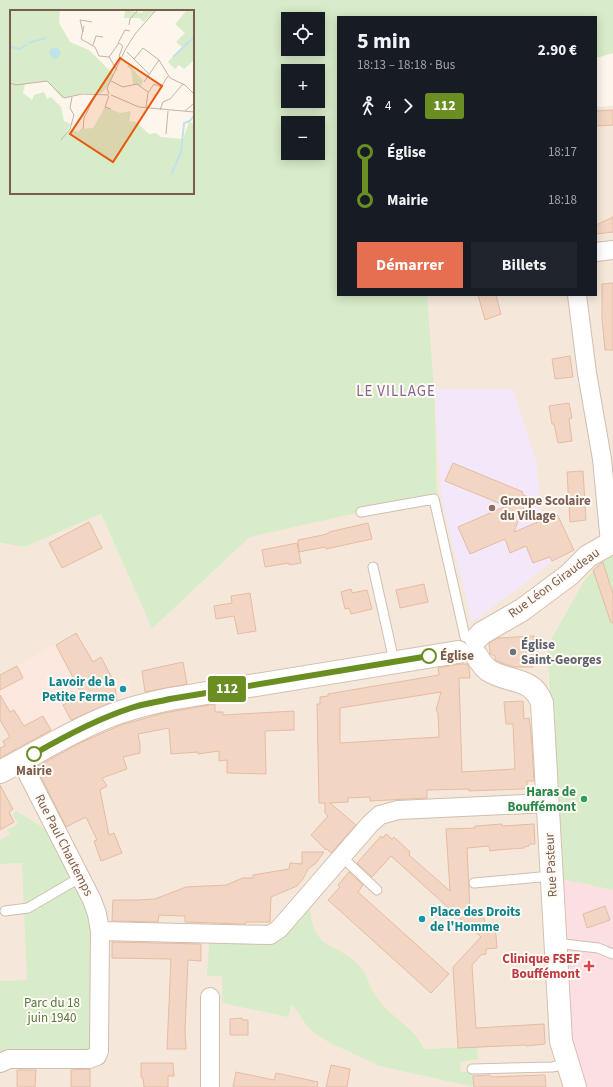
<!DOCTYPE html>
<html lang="fr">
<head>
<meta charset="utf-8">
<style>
	:root { --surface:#171b24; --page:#20242c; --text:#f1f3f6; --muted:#9ea1a6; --accent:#e76f51 }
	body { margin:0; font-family:"Source Sans 3",sans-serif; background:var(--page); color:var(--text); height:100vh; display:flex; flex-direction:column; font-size:15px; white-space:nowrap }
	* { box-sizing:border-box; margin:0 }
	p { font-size:13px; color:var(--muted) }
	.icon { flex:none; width:22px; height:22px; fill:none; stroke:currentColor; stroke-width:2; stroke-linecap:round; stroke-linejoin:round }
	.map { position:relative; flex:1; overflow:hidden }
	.drawer { position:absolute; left:337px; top:16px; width:260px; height:280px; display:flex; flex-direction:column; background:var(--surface); border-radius:0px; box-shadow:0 2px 10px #0003 }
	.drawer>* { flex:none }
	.badge { padding:0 8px; border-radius:3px; font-size:14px; line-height:26px }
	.buttons { position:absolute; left:281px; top:12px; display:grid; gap:8px }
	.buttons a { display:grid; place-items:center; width:44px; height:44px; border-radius:0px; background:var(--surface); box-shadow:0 2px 10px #0003; font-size:20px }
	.map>.badge { position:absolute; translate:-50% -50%; box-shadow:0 0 0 2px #fff }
	.legs { display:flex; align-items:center; gap:6px; height:44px; padding:0 20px; font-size:13px }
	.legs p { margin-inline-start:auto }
	.head { display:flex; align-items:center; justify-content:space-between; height:68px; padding:0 20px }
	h1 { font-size:22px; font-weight:700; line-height:30px }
	.action { display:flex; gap:8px; margin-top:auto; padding:8px 20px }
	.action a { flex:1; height:46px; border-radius:0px; background:var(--accent); color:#fff; font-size:16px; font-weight:700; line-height:46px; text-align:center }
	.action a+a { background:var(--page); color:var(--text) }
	ul { padding:0 20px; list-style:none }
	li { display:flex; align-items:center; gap:14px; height:48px; font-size:15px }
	li i { display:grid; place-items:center; width:6px; height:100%; margin:0 5px; background:currentColor }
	li i::after { content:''; width:10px; height:10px; margin:-5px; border:3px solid; border-radius:50%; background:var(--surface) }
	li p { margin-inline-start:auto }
	li:first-child i { background:linear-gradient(#0000 50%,currentColor 0) }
	li:last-child i { background:linear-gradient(currentColor 50%,#0000 0) }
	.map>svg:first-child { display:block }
	.residential { fill:#f5e8da }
	.commercial { fill:#fde8e0 }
	.education { fill:#f3e8fa }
	.medical { fill:#fbdfe3 }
	.green { fill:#d8ecc9; fill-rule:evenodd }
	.building { fill:#f3d5c3; stroke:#e6bba3; fill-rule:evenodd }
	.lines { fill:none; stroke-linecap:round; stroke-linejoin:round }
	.lane-casing { stroke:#d1beb0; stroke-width:11 }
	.street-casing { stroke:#d1beb0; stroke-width:20 }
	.secondary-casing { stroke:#d6c0b0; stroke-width:24 }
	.lane { stroke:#fff; stroke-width:9 }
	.street { stroke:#fff; stroke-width:18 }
	.secondary { stroke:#fff; stroke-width:22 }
	.line-1-casing { stroke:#fff; stroke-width:9 }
	.line-1 { stroke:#6b8e23; stroke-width:6 }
	.education-dot { fill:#8d6e63; stroke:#fffaf3; stroke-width:1.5 }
	.worship-dot { fill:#6b7280; stroke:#fffaf3; stroke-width:1.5 }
	.stop-1-dot { fill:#fff; stroke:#6b8e23; stroke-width:2 }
	.culture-dot { fill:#0f9aa8; stroke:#fffaf3; stroke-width:1.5 }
	.leisure-dot { fill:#2e9e5b; stroke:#fffaf3; stroke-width:1.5 }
	.health-dot { fill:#e0444e; stroke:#fffaf3; stroke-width:1.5 }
	.labels { text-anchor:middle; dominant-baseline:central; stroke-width:4; stroke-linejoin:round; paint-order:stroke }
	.education-label { font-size:13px; font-weight:bold; fill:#785e54; stroke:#fffaf3; text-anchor:start }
	.street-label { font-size:13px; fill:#7a5c4d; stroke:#fffaf3 }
	.worship-label { font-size:13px; font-weight:bold; fill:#5b616d; stroke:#fffaf3; text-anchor:start }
	.stop-label { font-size:13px; font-weight:bold; fill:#7a5c4d; stroke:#fffaf3; text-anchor:start }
	.culture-label { font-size:13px; font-weight:bold; fill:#0d838f; stroke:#fffaf3; text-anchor:end }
	.leisure-label { font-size:13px; font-weight:bold; fill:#27864d; stroke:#fffaf3; text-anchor:end }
	.health-label { font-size:13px; font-weight:bold; fill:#be3a42; stroke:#fffaf3; text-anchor:end }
	.park-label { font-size:13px; fill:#537a41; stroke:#fffaf3 }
	.quarter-label { font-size:15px; letter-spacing:1px; fill:#846695; stroke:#fffaf3 }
	.inset-river { fill:none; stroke:#bfe3e8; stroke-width:2 }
	.inset-road { fill:none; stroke:#c5b3a7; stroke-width:1 }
	.view { fill:#e8590c; fill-opacity:0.15; stroke:#e8590c; stroke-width:2 }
	.inset-edge { fill:none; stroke:#7a5c4d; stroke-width:2 }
</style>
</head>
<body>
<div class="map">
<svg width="613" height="1087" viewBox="0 0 613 1087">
	<rect width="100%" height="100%" fill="#fdf6ec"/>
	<path class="residential" d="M613 106V650L547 649 566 1087H0V543L25 547 101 514 152 629 250 537 427 295H596V107Z"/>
	<path class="commercial" d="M76 633 93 662 101 657 114 682 128 676 131 694 128 698 18 751 0 720V675Z"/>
	<path class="education" d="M434 389H513L536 461 542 514 550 535 546 546 552 561 533 577 472 622 442 501Z"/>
	<path class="medical" d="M560 879 613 890V1087H584L570 1042Z"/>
	<path class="green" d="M0 0H613V53L596 58V17H338V295H427L434 389 437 495 250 537 152 629 101 514 25 547 0 543ZM11 11H193V193H11ZM288 19H318V49H288ZM288 71H318V101H288ZM288 123H318V153H288Z
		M613 551V890L560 879 547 647 584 581 602 560Z
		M16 811 47 830 88 901 93 924 90 1049 88 1051 11 1050 0 1054V981L27 980 22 863 0 864V840L10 835 7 830 18 824 13 814Z
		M310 907C310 920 314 931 322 941 334 949 349 954 359 965 366 973 369 985 375 995 389 1017 413 1025 424 1049L477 1047 478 1059 460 1062 461 1072H473L474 1087 380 1066 330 1043 309 1029 292 1004 288 1017 222 1003V976H207L209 944 263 943Z"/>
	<path class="building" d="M613 110V125L596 126V111Z
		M613 217V232L596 234V225Z
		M613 283V350H605L602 319V284Z
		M478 295H496L501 314 485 320Z
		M570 356 573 377 555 379 552 359Z
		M569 403 572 418 569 419 572 441 558 443 554 424H552L549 406Z
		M453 463 523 492 522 494 528 497 514 532 557 514 574 550 552 561 550 557 533 563 526 546 510 553 505 539 470 554 458 527 506 506 445 481Z
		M583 471 586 520 570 522 567 472Z
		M89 522 102 548 62 568 49 543Z
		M368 523 372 539 326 549 325 547 299 552 298 540 323 535 329 533V532Z
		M297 543 301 563 289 565V563L265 567 262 550Z
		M603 562 613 594V622L611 623 593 570Z
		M424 584 428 602 400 608 396 590Z
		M351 589 352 593 367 590 372 609 351 614 349 608 345 609 341 592Z
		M250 593 256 631 238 634 234 616 216 619 214 606 232 603 231 596Z
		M76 633 93 662 101 657 114 682 117 700 71 720 63 705 82 695 56 645Z
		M534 636 533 667H516L507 665 495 660V656L490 654 489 643 498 638Z
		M183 662 187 684 145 692 142 671Z
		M459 664H467L469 668 470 678H459L462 772 515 769 513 724H506L504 702 523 701 524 719 529 718 531 732 534 781H527V788L521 789 469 791V789L427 790V798L370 801V797L348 798V802L330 803 356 825 331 853 327 849 326 850 311 835 328 816 325 813V803H319L317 704H320V697L328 696V694L439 675 438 668ZM441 692 436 710 438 713 439 737 340 743V708Z
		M17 666 23 678 0 690V675Z
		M0 695 10 712 14 710 24 726 43 716 51 730 0 758V748L5 746 3 741 10 737 0 720Z
		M215 704V712H223V715L294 711V730L265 731 266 774 227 773V760L219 761V751L198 754V752L171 754 169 728 138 734 140 744V753L123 757 127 769 102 778 107 786 100 790 109 835 114 833 122 853 101 861 94 841 97 840 86 817 66 827 36 767 80 743 121 725 164 713Z
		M0 785 13 809 9 812 14 822 0 830Z
		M502 824V826L534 824 535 844H529V846L524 847V848L497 850 490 851 489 846 467 848 470 910 480 918H484L485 923H495L497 948 486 949V954L481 955 472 965 476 1028 544 1024 545 1044 526 1046V1045L458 1048 453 967 481 937 391 856 372 877 357 863 381 836 383 838 386 834 392 839 394 837 410 852 409 855 450 891 446 829 475 828V826Z
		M302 852H324L316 863 308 869 303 879 297 886 271 897 270 922H246L245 924H241L185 922V916L159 915 158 922 112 921 113 900H137L155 899 186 887 226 885 243 878H253V875L289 869 290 863 302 864Z
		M349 872 363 885 358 892 449 974 431 993 328 900 340 887 338 885Z
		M605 906 610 920 587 928 583 914Z
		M112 942 201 944V961L188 960 185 1030 186 1049H167L171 959 112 958Z
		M242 1018V1020H248V1035H230V1019Z
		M141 1063H173L174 1076H168V1087H144L143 1078 141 1077Z
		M331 1065 350 1069 347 1087H326Z
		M90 1069V1087H71V1070Z
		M17 1070H36L35 1087H17Z
		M236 1072 274 1080 276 1073 318 1082 317 1087H233Z
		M490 1075 491 1077 545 1075 546 1087H474L473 1076Z"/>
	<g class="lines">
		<g class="lane-casing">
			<path id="lane" d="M361 512 434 499 465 637
				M373 567 394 661
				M341 856 377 890
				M474 883 551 876
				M5 911 28 908 81 877
				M556 943 598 948 613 954
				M472 1069 552 1067 567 1064"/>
		</g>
		<g class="street-casing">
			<path id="street" d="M596 252 613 250
				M577 295 587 373 602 459 610 543
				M100 931 270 935 279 929 370 824 380 815 398 810 548 803
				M210 997V1087
				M0 1063 9 1059H89L97 1056 99 1051 100 931 97 914 92 900 21 761"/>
		</g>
		<g class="secondary-casing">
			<path id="secondary" d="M476 639 482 633 522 610 569 575 588 556 613 542
				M476 655C480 661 483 666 488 670 507 683 533 676 542 703L561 1041 575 1087
				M0 772C33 755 65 735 100 720 122 710 146 704 170 699L458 652"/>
		</g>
		<use href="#lane" class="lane"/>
		<use href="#street" class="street"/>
		<use href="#secondary" class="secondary"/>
	</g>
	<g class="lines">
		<g class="line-1-casing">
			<path id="line-1" d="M34 754C65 736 97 719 131 708 143 704 157 702 170 699L429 656"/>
		</g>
		<use href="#line-1" class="line-1"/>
	</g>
	<circle class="education-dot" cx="492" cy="508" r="4"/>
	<circle class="worship-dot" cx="513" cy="652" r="4"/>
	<g class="stop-1-dot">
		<circle cx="429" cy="656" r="7"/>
		<circle cx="34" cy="754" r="7"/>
	</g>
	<g class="culture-dot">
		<circle cx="123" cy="689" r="4"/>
		<circle cx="422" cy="919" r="4"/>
	</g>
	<circle class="leisure-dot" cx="584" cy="799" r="4"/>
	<path class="health-dot" d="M587 960h4v4h4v4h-4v4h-4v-4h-4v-4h4z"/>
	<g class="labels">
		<g class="education-label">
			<text x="500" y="501">Groupe Scolaire<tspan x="500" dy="15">du Village</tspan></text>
		</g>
		<g class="street-label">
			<text transform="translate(554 583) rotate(-36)">Rue Léon Giraudeau</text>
			<text transform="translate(64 845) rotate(63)">Rue Paul Chautemps</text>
			<text transform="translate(551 865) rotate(-93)">Rue Pasteur</text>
		</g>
		<g class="worship-label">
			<text x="521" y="645">Église<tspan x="521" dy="15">Saint-Georges</tspan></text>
		</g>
		<g class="stop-label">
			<text x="440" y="656">Église</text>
			<text x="34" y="771" text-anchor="middle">Mairie</text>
		</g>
		<g class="culture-label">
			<text x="115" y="682">Lavoir de la<tspan x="115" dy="15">Petite Ferme</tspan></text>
			<text x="430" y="912" text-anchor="start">Place des Droits<tspan x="430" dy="15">de l'Homme</tspan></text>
		</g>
		<g class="leisure-label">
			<text x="576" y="792">Haras de<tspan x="576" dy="15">Bouffémont</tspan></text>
		</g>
		<g class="health-label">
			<text x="580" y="959">Clinique FSEF<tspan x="580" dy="15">Bouffémont</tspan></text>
		</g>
		<g class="park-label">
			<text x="52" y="1003">Parc du 18<tspan x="52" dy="15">juin 1940</tspan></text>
		</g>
		<g class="quarter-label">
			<text x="396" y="391">LE VILLAGE</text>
		</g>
	</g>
	<g transform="translate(10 10)">
		<rect width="184" height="184" fill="#fdf6ec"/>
		<path d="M0 0H50L49 13 60 32 79 40 104 65 94 81 89 84 74 83 52 88 37 71 15 74 13 83 22 90 24 85 34 82 37 89 41 87 51 97 54 111 61 114 52 130 60 119 69 122 70 119 83 118 95 97 110 103 121 101 119 111 126 112 139 124 146 123 151 127 173 129 179 112 184 114V184H0ZM115 0 132 3 134 0H145L134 12 129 8H114ZM177 0 184 2V50L174 59 169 55 165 59 158 52 172 37 166 32 175 23 165 14ZM119 54 133 71 131 76 123 74 121 59 117 57Z" fill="#d8ecc9"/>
		<path d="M39.5 43a5.5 5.5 0 1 1 11 0a5.5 5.5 0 1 1-11 0Z" fill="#bfe3e8"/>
		<path class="inset-river" d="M18 33 36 28M0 37 10 39 17 34M163 47 184 27M161 165 171 142 174 113 180 111 184 105"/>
		<path class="inset-road" d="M119 15 120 9 128 0M74 16 71 29 85 37 89 46 99 47 109 33 113 36 109 46 112 48M73 22 70 10 82 12M108 33 115 20 120 21M83 35 86 26 93 27M117 42 139 64M99 47 107 60M124 49 133 38 149 50 160 68 175 75 184 84M101 71 113 77 127 74 138 82M134 72 149 50M0 73 6 75 37 71 54 88 72 84 99 85M99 84 97 78 115 40 125 24 146 0M101 85 129 97 184 102M99 86 95 97 101 99M136 97 138 83 144 74 151 77 158 66M150 100 153 92 160 89 173 74M175 101 184 93M73 119 74 108 85 86M156 124 158 101M51 130 60 119 64 105 60 98 62 87"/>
		<path class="view" d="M110 48 152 76 103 152 60 124Z"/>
		<rect width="184" height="184" class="inset-edge"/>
	</g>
</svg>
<div class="buttons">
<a><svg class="icon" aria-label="locate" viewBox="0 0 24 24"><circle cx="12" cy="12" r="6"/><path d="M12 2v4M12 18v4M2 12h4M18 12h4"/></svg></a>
<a>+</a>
<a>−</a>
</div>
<b class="badge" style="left:227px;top:689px;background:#6b8e23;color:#fff">112</b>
<section class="drawer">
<div class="head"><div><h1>5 min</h1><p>18:13 – 18:18 · Bus</p></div><b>2.90 €</b></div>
<div class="legs"><svg class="icon" aria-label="walk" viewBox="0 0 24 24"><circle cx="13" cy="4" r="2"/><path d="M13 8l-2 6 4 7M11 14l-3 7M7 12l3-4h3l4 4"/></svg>4<svg class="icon" aria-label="forward" viewBox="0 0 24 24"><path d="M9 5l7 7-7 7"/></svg><b class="badge" style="background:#6b8e23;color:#fff">112</b></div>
<ul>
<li><i style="color:#6b8e23"></i><b>Église</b><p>18:17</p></li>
<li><i style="color:#6b8e23"></i><b>Mairie</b><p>18:18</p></li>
</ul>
<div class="action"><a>Démarrer</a><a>Billets</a></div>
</section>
</div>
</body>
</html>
